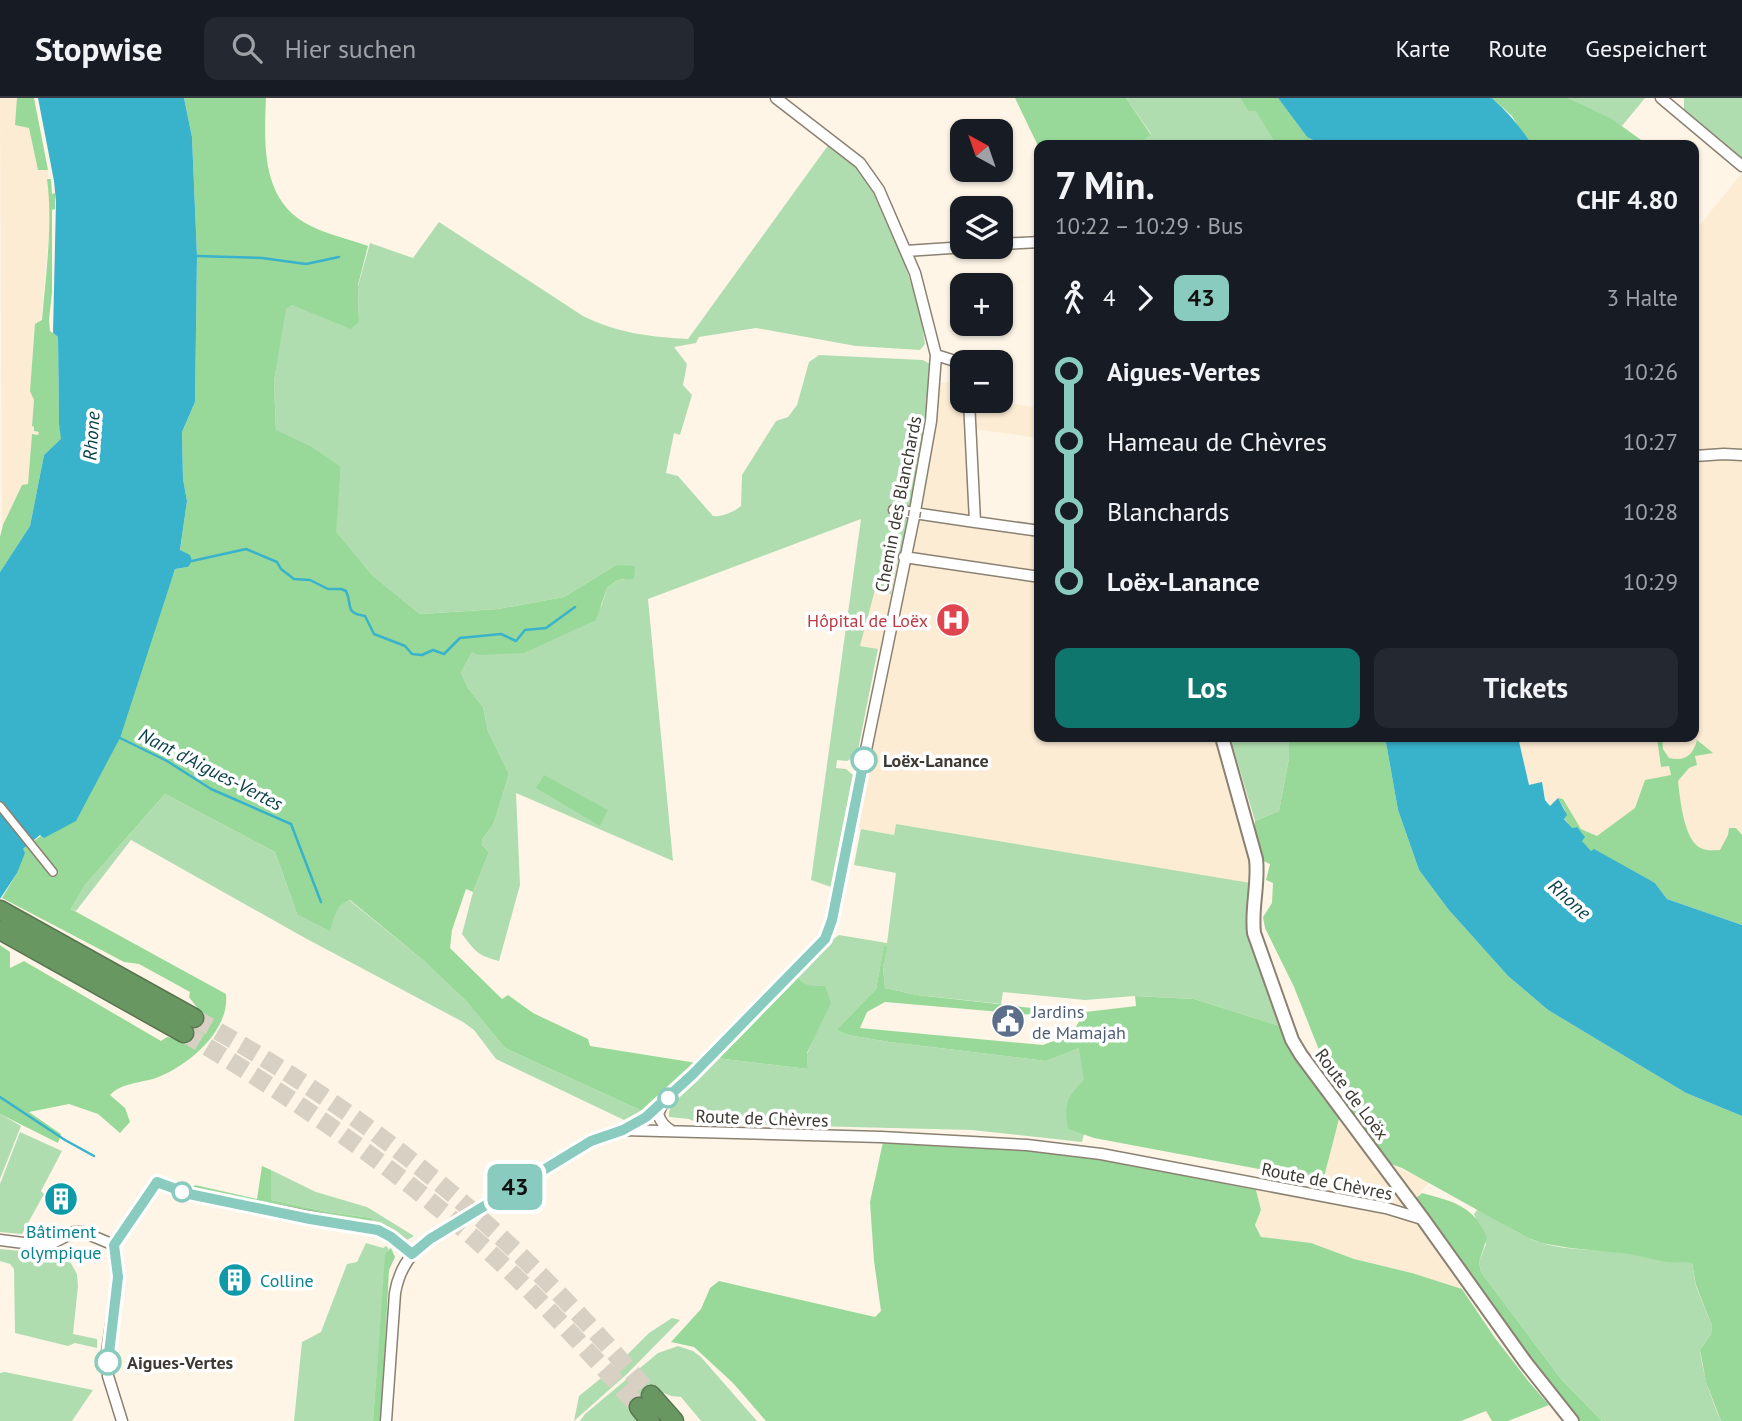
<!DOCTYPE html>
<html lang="de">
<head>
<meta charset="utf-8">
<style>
	:root { --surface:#171b24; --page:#242831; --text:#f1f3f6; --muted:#9ea1a6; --line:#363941; --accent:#0f766e }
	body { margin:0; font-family:"PT Sans",sans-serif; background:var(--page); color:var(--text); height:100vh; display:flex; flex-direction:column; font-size:26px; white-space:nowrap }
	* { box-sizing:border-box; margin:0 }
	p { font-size:23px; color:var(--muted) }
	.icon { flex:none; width:38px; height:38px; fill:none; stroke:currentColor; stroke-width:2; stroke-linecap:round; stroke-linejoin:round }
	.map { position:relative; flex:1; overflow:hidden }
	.sheet { position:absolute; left:1034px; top:42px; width:665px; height:602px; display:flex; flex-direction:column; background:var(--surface); border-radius:14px; box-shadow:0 2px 5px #0004 }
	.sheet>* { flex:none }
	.badge { padding:0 14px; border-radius:10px; font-size:24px; line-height:46px }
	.needle { width:46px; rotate:320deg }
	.buttons { position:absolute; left:950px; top:21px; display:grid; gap:14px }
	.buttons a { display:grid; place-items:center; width:63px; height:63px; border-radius:14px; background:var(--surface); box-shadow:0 2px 5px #0004; font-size:35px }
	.map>.badge { position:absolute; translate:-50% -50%; box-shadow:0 0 0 4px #fff }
	.legs { display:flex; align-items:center; gap:10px; height:77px; padding:0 21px; font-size:23px }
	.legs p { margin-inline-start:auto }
	.overview { display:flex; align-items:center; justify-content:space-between; height:119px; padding:0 21px }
	h1 { font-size:38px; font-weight:800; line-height:52px }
	.cta { display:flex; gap:14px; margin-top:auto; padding:14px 21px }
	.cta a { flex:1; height:80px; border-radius:14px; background:var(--accent); color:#fff; font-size:28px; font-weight:800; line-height:80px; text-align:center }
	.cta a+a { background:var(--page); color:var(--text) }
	ul { padding:0 21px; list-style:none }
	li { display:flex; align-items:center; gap:24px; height:70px; font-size:26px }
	li i { display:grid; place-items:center; width:10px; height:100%; margin:0 9px; background:currentColor }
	li i::after { content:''; width:18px; height:18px; margin:-9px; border:5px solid; border-radius:50%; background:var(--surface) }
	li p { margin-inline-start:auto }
	li:first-child i { background:linear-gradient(#0000 50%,currentColor 0) }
	li:last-child i { background:linear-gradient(currentColor 50%,#0000 0) }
	header { display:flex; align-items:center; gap:42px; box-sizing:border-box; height:98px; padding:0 35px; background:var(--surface); border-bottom:2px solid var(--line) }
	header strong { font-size:33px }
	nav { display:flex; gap:38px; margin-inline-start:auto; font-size:24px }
	.search { width:490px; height:63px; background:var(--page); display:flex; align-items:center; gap:18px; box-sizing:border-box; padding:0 24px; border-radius:14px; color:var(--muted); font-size:26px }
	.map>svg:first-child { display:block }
	.built { fill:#fcecd4 }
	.green { fill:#b0ddb0; fill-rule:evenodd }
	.forest { fill:#98d999; fill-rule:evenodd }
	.water { fill:#39b2cc }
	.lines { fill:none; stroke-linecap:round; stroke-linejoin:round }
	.stream { stroke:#39b2cc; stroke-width:2.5 }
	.motorway-tunnel { stroke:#d8d0c3; stroke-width:18; stroke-dasharray:18 9; stroke-linecap:butt }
	.pedestrian-casing { stroke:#8b8172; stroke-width:10 }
	.minor-casing { stroke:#8b8172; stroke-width:13 }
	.tertiary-casing { stroke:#8b8172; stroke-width:16 }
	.motorway-casing { stroke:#597651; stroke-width:21 }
	.pedestrian { stroke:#fff; stroke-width:7 }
	.minor { stroke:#fff; stroke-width:10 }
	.tertiary { stroke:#fff; stroke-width:12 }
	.motorway { stroke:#689761; stroke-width:18 }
	.minor-bridge-casing { stroke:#8b8172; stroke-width:13; stroke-linecap:butt }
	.minor-bridge { stroke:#fff; stroke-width:10 }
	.line-1-casing { stroke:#fff; stroke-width:16 }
	.line-1 { stroke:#89cbbe; stroke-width:10 }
	.stop-1-dot { fill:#fff; stroke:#89cbbe; stroke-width:3.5 }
	.labels { text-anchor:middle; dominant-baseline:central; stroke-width:7; stroke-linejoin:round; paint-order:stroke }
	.street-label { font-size:18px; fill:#3e3a33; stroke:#fff }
	.health-label { font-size:18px; fill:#be3a42; stroke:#fff; text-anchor:end }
	.stop-label { font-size:18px; font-weight:bold; fill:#3e3a33; stroke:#fff; text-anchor:start }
	.service-label { font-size:18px; fill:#4e5e75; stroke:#fff; text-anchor:start }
	.culture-label { font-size:18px; fill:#0d838f; stroke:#fff }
	.water-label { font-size:19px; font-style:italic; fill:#063e48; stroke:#fff }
</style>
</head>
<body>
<header>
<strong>Stopwise</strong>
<div class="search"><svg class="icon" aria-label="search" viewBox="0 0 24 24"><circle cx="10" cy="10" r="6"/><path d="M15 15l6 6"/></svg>Hier suchen</div>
<nav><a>Karte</a><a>Route</a><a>Gespeichert</a></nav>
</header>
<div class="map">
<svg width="1742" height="1323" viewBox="0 0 1742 1323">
	<rect width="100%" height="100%" fill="#fef5e7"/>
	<path class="built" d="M0 0H26L38 71 48 72 50 98 49 135 32 328 39 334V337L32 336 28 387 2 440Z
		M1742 75V804L1581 731 1563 701 1550 708 1544 696 1529 687 1518 639H1694V134Z
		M962 282V303H993L1039 310V340L974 331 982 425 1039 433 1040 639H1217L1253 765 1251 785 896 726 894 737 851 729 885 553 860 548 875 491 891 496 898 460 904 445 926 325 930 287Z
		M1340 1017 1384 1056 1391 1066 1429 1084 1412 1106 1462 1191 1412 1175 1354 1161 1311 1145 1261 1139 1255 1127 1261 1112 1256 1092 1318 1104Z"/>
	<path class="green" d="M1126 0H1240L1248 13 1256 12 1276 47H1135L1151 36Z
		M1568 0H1645L1622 28Z
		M1684 0H1742V61L1684 12Z
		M829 46 854 66 868 83 905 167 920 212 925 246 920 252 856 248 756 230 699 239 696 245 674 249 687 266 683 287 692 297 680 337 674 335 666 375 678 378 713 418C722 419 734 414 741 408L742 377 776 323 788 319 797 307 809 264 819 257 923 262 930 266 926 325 904 445 898 460 891 496 875 492 860 548 878 551 857 657 847 663 837 662 836 670 846 671 853 677 831 789 811 782 861 421 648 501 673 763 516 695 520 787 499 863C478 858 475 853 462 836L473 794 489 754 482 747V742L494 725 509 676 488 633 483 609 468 590 461 575 472 554 601 509 607 490 617 482H625L616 467 564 499 498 511 420 516 372 477 335 434 341 369 276 333 274 284 285 211 292 207 359 224 358 188 370 145 413 160 439 124 583 218C617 235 651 239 688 241ZM544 678 607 712 600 727V728Z
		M1230 639H1289V660L1279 713 1255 723Z
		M165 696 275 754 297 816 336 813 343 803 349 802 424 863 466 903 505 950 642 1013 624 1022 496 961 474 932 463 924 305 840 131 742 76 813 71 811 85 787Z
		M896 726 1251 785 1246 817 1248 840 1280 928 1194 901 1135 898 1085 902 1003 894 1001 906 917 897 885 890 883 869 886 849H884L876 891 836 932 848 937 889 944 1046 963 1091 945 1111 943 1068 1031 1084 1036 1082 1044 972 1032 697 1025 689 1021 669 1019C667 1000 702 974 716 960L808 971 807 956 813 942 807 888 801 885 796 878 828 845 839 837 887 845 896 775 854 767 861 731 894 737Z
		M0 1016 21 1028 0 1081Z
		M20 1034 62 1053 41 1093 44 1096 22 1136 0 1134V1086Z
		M271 1072 316 1094 367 1109 414 1138 407 1142 374 1125 372 1120 328 1114 271 1102Z
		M1478 1111C1499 1122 1519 1138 1541 1145 1569 1153 1599 1151 1628 1155 1650 1159 1669 1164 1692 1165L1696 1188 1712 1228 1711 1236 1700 1252C1703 1278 1711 1300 1721 1323H1602L1561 1281 1481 1174 1479 1164 1486 1146 1474 1116Z
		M366 1145 383 1150 386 1148 389 1151 386 1154 373 1323H294L302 1244 321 1234 347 1166 357 1164Z
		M0 1151 32 1154 48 1164 68 1160 77 1176 78 1188 73 1236 97 1241V1250L75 1245 68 1248 15 1235 14 1171 10 1166 0 1163Z
		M672 1220 680 1222 627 1276 574 1323 579 1298 616 1268 649 1235Z
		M678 1248 693 1253 701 1259 757 1323H701L681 1299 671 1298 656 1292 636 1313 637 1323H580L585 1316 658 1255Z
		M5 1274 93 1292 72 1323H0V1275Z"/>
	<path class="forest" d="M17 0H34L48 72H38L29 30 15 27Z
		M184 0H266C264 48 261 104 311 128 329 137 349 141 368 148L358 187 359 224 351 231 292 207 286 211 274 284 276 332 310 348 341 369 336 434 372 477 420 516 498 511 564 499 616 467 635 468 634 481 617 482 607 490 596 522 524 555 478 557 472 554 461 575 468 590 483 609 488 633 509 676 494 725 482 742V747L489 754 473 794 466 791 452 832 450 850 502 901 508 897 533 915 588 941 590 948 697 965 667 994 642 1013 505 950 466 903 424 863 350 802C336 805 334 821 330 833L297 816 275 754 165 696 85 787 71 811 226 896C230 933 188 968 156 980 140 985 121 985 110 997L125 1010 130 1024 120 1035 98 1016 69 1006 29 1014 61 1036 58 1045 0 1016V847L10 854V870L24 863 161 943 167 939 178 941 188 931 185 925 199 918V912L189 899 190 894 139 866 124 864 2 800 17 775 23 751 42 737 162 508 175 471 188 469 180 453 187 403 183 381 182 334 195 304 197 158 192 39Z
		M1015 0H1126L1151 37 1135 47H1040L1039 50Z
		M1240 0H1278L1307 39 1323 47H1276L1256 13H1248Z
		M1492 0H1568L1612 21 1648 47H1532L1525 40 1512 18Z
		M47 81H51L52 96 55 95V111L52 112V194L49 222 50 233 58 239 59 326 62 341 44 357 30 428 0 474V439L3 427 22 387 28 386 32 336 38 337 39 334 34 333V329L32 328 34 302 30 293 35 226 42 222C46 176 53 125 47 81Z
		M1289 639H1385L1398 712 1419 772 1448 811 1508 878 1548 912 1686 995 1742 1018V1323H1721L1706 1284 1700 1252 1711 1236 1712 1228 1696 1187 1692 1165 1666 1164 1630 1156 1570 1150 1541 1145 1526 1139 1402 1070 1391 1066 1346 1009 1352 1004 1319 952 1294 889 1265 830 1263 819 1272 805 1273 785 1266 782 1270 766 1261 762 1254 736 1255 723 1279 713 1289 660Z
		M1657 639H1662L1663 651 1669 660C1685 664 1693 657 1697 642L1713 655 1695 658 1697 667 1689 670 1678 683C1680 700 1684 746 1703 751 1708 753 1715 752 1720 752L1728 737 1729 730H1736L1742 737V827L1667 801 1655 785 1591 754 1581 742 1576 729 1572 731 1564 720 1565 712 1558 700 1563 701 1581 731 1597 738 1635 710 1645 682 1671 677 1669 668 1661 669Z
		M544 677 608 712 600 728 536 690Z
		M884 848 887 849 883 869 885 890 917 897 1077 915 1136 908 1135 898 1194 901 1280 928 1293 955 1340 1017 1323 1083 1094 1040 1068 1031C1064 1005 1066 1000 1084 982L1079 950 1046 963 889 944 848 937 836 932 876 891ZM885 904 1080 921C1075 936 1057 942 1043 947L860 930 867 914Z
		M796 878C804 889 812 888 825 888L831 905 807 955 808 971 716 960Z
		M883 1044 1028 1051 1092 1059 1256 1092 1261 1112 1255 1127 1261 1139 1311 1145 1354 1161 1412 1175 1462 1191 1495 1240 1529 1284 1549 1307 1508 1323H1492L1486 1313 1461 1323H766L733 1285 694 1249 671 1244 701 1211 710 1190 719 1183 875 1219 881 1213 874 1163 870 1104Z
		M262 1068 271 1072V1102L328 1114 372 1120 374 1125 325 1119 191 1091 195 1087 257 1101Z
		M1422 1095C1452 1103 1475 1108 1487 1140L1479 1164 1481 1174 1561 1281 1602 1323H1580C1521 1252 1470 1175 1416 1100Z
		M391 1150 395 1159 389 1172 381 1323H373L385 1158 386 1154Z"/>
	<path class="water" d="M38 0H184L192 39 197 158 195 304 182 334 183 381 187 403 180 452 190 457 192 463 188 469 175 471 120 640 76 723 44 740 40 737 23 751 25 755 17 775 0 801V474L30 428 44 357 61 341 59 326 58 239 53 235 56 104 54 83Z
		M1278 0H1492C1508 14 1521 30 1532 47H1323L1307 39Z
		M1385 639H1518L1529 687 1542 684 1545 702 1550 708 1558 700 1567 717 1564 721 1572 730 1577 729 1585 739 1582 743 1591 753 1594 751 1655 785 1667 801 1742 827V1018L1686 995 1548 912 1508 878 1448 811 1419 772 1398 712Z"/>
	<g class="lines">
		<path class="stream" d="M197 158 262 160 306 166 339 159
			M192 463 246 451 277 464 281 471 294 481 310 482 328 491H341L346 493C353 508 344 515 365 518L374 536 405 548 412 556 422 557 433 552 444 556 460 540 501 536 516 543 525 532 546 530 575 509
			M120 640 167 663 211 691 291 726 321 804
			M0 999 65 1042 94 1058"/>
		<path class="motorway-tunnel" d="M194 920C378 1020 516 1138 651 1297
			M184 935C284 994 379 1058 467 1134 529 1188 584 1249 639 1309"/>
		<g class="pedestrian-casing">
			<path id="pedestrian" d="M0 708 53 774"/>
		</g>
		<g class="minor-casing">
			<path id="minor" d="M776 0 860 65 879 92 915 175 936 257 931 323 915 413
				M1661 0 1742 68
				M1001 146 1040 144
				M906 153 966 149
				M936 257 958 264 962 268
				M969 303 975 424 1040 433
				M1694 358 1724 356 1742 357
				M894 412 975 424
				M904 459 1040 479
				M662 1007 658 1016C661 1025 665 1029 672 1033
				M626 1030 646 1019 664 1003 820 848 828 836 914 419
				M148 1096 157 1084 189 1096 378 1132 392 1139 412 1156
				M0 1142 47 1148 74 1134H83L114 1147
				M122 1323 108 1278 107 1254 118 1179 114 1147 142 1106
				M386 1323 395 1195C399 1172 410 1154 430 1141L591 1043 623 1032 881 1039 1027 1047 1101 1056 1386 1110 1422 1121"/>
		</g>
		<g class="tertiary-casing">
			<path id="tertiary" d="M1222 639 1256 761C1259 786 1251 810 1254 835L1292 942 1301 957 1423 1121 1526 1265 1572 1323"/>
		</g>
		<g class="motorway-casing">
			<path id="motorway" d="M0 812 194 920
				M0 832 184 935
				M651 1297 674 1323
				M639 1309 650 1323"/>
		</g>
		<use href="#pedestrian" class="pedestrian"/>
		<use href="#minor" class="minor"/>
		<use href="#tertiary" class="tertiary"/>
		<use href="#motorway" class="motorway"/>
		<g class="minor-bridge-casing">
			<path id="minor-bridge" d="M914 419 915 413"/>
		</g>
		<use href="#minor-bridge" class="minor-bridge"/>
	</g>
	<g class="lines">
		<g class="line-1-casing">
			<path id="line-1" d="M108 1264 118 1179 114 1147 157 1084 189 1096 310 1121 378 1132 391 1139 412 1156 430 1141 591 1043 623 1032 646 1019 693 976 825 841 832 822 864 662"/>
		</g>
		<use href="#line-1" class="line-1"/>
	</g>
	<defs>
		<g id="hospital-disc" transform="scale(1.75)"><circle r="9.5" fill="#e0444e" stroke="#fff"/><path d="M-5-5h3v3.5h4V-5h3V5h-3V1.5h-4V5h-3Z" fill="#fff"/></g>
		<g id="civic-disc" transform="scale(1.75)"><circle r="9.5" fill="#5c6f8a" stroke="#fff"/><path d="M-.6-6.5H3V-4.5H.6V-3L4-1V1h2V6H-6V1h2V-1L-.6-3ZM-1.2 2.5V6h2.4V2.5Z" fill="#fff"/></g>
		<g id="building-disc" transform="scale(1.75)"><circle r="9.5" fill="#0f9aa8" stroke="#fff"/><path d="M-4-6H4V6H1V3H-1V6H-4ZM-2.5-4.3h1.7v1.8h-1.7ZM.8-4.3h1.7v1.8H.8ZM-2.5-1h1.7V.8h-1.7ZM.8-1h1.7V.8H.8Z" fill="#fff"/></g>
	</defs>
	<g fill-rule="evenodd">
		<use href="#hospital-disc" x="953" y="522"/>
		<use href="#civic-disc" x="1008" y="923"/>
		<use href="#building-disc" x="61" y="1101"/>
		<use href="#building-disc" x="235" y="1182"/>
	</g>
	<g class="stop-1-dot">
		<circle cx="864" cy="662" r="12"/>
		<circle cx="668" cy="1000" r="9"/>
		<circle cx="182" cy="1094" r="9"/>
		<circle cx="108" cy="1264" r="12"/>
	</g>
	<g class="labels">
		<g class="street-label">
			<text transform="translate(898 406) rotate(-79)">Chemin des Blanchards</text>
			<text transform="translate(1352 996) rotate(53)">Route de Loëx</text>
			<text transform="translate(762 1020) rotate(2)">Route de Chèvres</text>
			<text transform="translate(1327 1083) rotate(11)">Route de Chèvres</text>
		</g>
		<g class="health-label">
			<text x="928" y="522">Hôpital de Loëx</text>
		</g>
		<g class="stop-label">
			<text x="883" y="662">Loëx-Lanance</text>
			<text x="127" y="1264">Aigues-Vertes</text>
		</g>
		<g class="service-label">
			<text x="1032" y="913">Jardins<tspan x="1032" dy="21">de Mamajah</tspan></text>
		</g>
		<g class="culture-label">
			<text x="61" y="1133">Bâtiment<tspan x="61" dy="21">olympique</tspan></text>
			<text x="260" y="1182" text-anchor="start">Colline</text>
		</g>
		<g class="water-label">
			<text transform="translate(91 338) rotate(-86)">Rhone</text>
			<text transform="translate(211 671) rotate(27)">Nant d'Aigues-Vertes</text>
			<text transform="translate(1570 801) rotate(42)">Rhone</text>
		</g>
	</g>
</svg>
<div class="buttons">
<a><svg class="needle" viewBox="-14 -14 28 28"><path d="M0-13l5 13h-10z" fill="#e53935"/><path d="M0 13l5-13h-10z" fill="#9ea1a6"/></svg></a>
<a><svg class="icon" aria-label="layers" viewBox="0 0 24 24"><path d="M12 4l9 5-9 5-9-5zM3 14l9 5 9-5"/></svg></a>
<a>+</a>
<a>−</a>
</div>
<b class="badge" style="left:515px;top:1089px;background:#89cbbe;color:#111">43</b>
<section class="sheet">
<div class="overview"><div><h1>7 Min.</h1><p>10:22 – 10:29 · Bus</p></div><b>CHF 4.80</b></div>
<div class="legs"><svg class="icon" aria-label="walk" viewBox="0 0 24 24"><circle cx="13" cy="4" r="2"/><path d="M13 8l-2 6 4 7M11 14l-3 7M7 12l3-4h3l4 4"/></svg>4<svg class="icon" aria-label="forward" viewBox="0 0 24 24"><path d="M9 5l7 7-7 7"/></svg><b class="badge" style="background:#89cbbe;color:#111">43</b><p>3 Halte</p></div>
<ul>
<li><i style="color:#89cbbe"></i><b>Aigues-Vertes</b><p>10:26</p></li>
<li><i style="color:#89cbbe"></i><span>Hameau de Chèvres</span><p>10:27</p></li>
<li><i style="color:#89cbbe"></i><span>Blanchards</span><p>10:28</p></li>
<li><i style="color:#89cbbe"></i><b>Loëx-Lanance</b><p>10:29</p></li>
</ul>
<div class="cta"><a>Los</a><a>Tickets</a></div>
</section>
</div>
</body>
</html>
